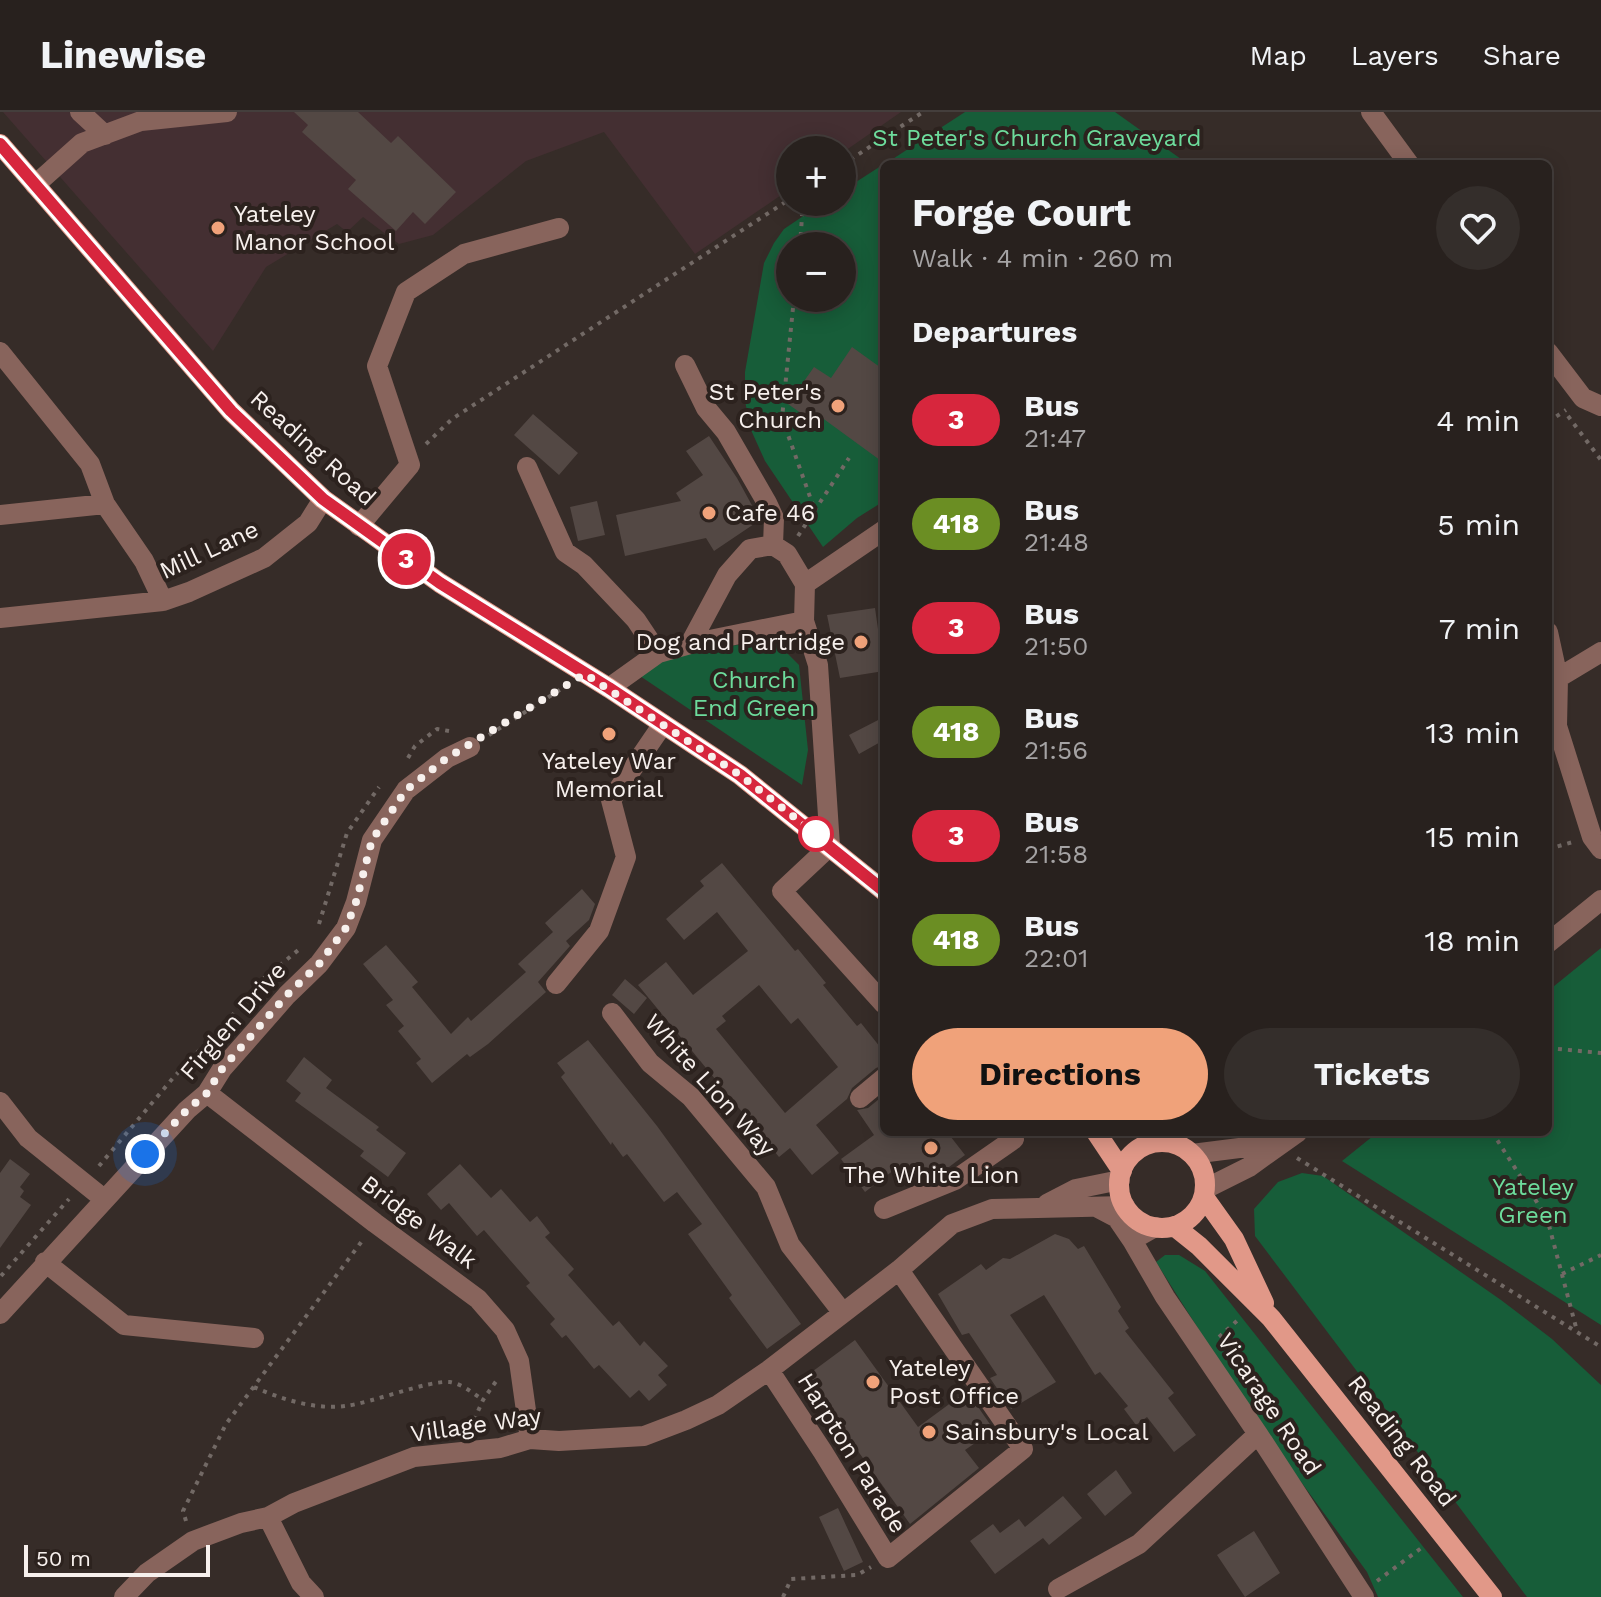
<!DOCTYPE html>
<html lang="en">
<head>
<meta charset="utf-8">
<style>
	:root { --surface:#28211e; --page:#342e2b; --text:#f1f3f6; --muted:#a5a3a4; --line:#443e3c; --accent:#f0a27a }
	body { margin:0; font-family:"Work Sans",sans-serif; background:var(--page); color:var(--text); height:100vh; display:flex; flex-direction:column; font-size:30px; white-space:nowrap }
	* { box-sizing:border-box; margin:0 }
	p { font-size:26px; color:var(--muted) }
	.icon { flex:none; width:44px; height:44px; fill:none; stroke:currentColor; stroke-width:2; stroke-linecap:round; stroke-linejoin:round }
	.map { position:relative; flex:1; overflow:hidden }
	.side { position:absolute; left:880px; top:48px; width:672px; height:976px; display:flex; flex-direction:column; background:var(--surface); border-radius:12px; box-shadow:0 4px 20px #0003,0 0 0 2px var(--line) }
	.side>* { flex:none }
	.badge { padding:0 16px; border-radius:26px; font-size:28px; line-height:52px }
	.fabs { position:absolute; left:776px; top:24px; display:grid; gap:16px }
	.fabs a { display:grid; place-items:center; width:80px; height:80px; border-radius:50%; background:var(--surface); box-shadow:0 4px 20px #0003,0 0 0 2px var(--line); font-size:40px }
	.scale { position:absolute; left:24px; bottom:20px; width:186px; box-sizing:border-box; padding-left:8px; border:4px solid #f7f0ed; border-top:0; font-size:22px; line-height:28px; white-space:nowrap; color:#f7f0ed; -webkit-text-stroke:6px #2c221e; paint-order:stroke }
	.you { position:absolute; width:40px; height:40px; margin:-20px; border:6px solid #fff; border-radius:50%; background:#1a73e8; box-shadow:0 0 0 12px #1a73e833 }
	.map>.badge { position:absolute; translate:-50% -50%; box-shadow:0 0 0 4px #fff }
	h2 { padding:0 32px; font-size:30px; line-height:72px }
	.round { display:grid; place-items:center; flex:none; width:84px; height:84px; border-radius:42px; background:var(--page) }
	.overview { display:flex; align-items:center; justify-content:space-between; height:136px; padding:0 32px }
	h1 { font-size:38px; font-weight:700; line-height:60px }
	.cta { display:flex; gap:16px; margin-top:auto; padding:16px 32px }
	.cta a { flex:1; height:92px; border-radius:48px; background:var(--accent); color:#111; font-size:32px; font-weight:700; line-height:92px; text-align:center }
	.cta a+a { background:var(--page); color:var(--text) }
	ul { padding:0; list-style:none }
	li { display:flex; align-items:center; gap:24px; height:104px; padding:0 32px }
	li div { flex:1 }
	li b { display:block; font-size:30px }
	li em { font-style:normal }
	li .badge { min-width:88px; font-weight:700; text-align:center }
	header { display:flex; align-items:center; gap:48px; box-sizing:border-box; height:112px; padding:0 40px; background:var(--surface); border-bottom:2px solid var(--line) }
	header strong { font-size:38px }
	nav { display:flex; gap:44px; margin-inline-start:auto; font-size:28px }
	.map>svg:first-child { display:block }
	.education { fill:#442f32 }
	.green { fill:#175d39; fill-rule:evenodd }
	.building { fill:#534844; fill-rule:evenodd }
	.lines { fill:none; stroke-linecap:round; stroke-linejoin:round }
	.path { stroke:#726965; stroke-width:4; stroke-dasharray:4 6; stroke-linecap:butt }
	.minor { stroke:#88645c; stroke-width:20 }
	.major { stroke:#e19888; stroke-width:20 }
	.line-casing { stroke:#fff; stroke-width:18 }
	.line { stroke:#d7263d; stroke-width:12 }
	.walk { stroke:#f7f0ed; stroke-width:8; stroke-dasharray:0 14.4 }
	.poi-dot { fill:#f0a27a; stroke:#2c221e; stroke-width:3 }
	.stop-dot { fill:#fff; stroke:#d7263d; stroke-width:4 }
	.labels { text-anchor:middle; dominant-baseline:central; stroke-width:8; stroke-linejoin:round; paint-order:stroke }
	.park-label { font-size:24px; fill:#6ddc9c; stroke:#2c221e }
	.poi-label { font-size:24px; fill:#f7f0ed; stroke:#2c221e; text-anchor:start }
	.street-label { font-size:24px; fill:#f7f0ed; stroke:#2c221e }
</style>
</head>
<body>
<header>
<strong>Linewise</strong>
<nav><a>Map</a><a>Layers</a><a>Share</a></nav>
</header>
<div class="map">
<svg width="1601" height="1485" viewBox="0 0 1601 1485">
	<rect width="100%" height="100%" fill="#362c28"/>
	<path class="education" d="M3 0H901L842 41V38H790V77L695 142 604 20 526 49 433 123 399 132 363 105 347 120 337 112 266 155 213 239Z"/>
	<path class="green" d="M965 0H1115L1188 52H885Z
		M884 52V389L857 406 823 435 765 349 751 318 745 289V260L764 151 774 131 784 117 824 90H842V79ZM790 134H842V186H790Z
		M776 530 799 553 808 638 802 673 640 564C665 538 741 532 776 530Z
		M1601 836V1213L1342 1049 1378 1020H1548V879Z
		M1302 1061 1323 1064 1501 1188 1552 1227 1601 1273V1485H1527L1255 1124 1254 1097 1278 1070Z
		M1165 1143H1179L1205 1159 1463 1485H1378L1367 1460 1258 1311 1156 1150Z"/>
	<path class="building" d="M294 0H358L391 31 398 24 456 80 425 112 413 100 396 119 348 77 356 68 302 20 308 13Z
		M852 235 884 258V351L810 297 805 304 788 292 814 255 831 266Z
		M533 302 578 341 559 363 514 323Z
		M709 324 737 366 760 408 714 439 706 426 625 444 616 403 681 389 676 381 703 363 686 339Z
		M597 389 605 423 578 429 570 395Z
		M875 496 884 559 840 566 827 503Z
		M884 605V628L859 642 849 623Z
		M722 751 795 839 798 837 826 871 823 873 857 914 861 911 884 940V953L876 956 852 976 847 987 816 1013 839 1041 812 1063 790 1036 779 1045 638 873 666 850 693 883 748 839 717 800 684 828 666 807 704 774 700 769ZM759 873 791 912 798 906 838 955 785 1001 716 917 726 909 722 904Z
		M582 777 595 792 589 808 566 829 570 834 538 870 546 880 488 932 470 945 467 942 432 971 416 951 421 947 398 919 404 914 386 893 393 888 363 852 386 833 418 870 412 875 451 922 468 905 471 909 526 860 518 852 553 820 545 811Z
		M625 867 647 886 634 902 612 883Z
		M588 928 657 1014 801 1212 767 1237 729 1186 732 1183 688 1122 702 1112 677 1080 664 1090 627 1042 623 1045 612 1030 611 1033 561 965 565 961 557 951Z
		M304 945 332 968 326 976 379 1015 376 1018 406 1041 388 1065 360 1044 364 1039 295 989 301 981 286 969Z
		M884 983V1020H947L965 1043 945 1058 915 1070 907 1059 899 1064 894 1058 865 1080 841 1047 874 1023 857 998 868 996Z
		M10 1047 30 1062 20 1075 24 1079 20 1085 31 1093 0 1136V1061Z
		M460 1052 491 1086 501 1077 530 1110 537 1104 550 1121 545 1125 574 1157 568 1163 613 1214 619 1209 640 1234 644 1229 668 1254 658 1263 667 1273 649 1289 639 1278 630 1286 599 1253 594 1257 566 1223 562 1226 550 1212 555 1207 526 1174 530 1171 484 1118 477 1124 449 1091 441 1098 427 1082Z
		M1055 1122 1069 1127 1078 1137 1084 1134 1121 1195 1118 1199 1129 1216 1125 1219 1174 1281 1168 1286 1196 1323 1174 1340 1147 1305 1136 1313 1124 1297 1128 1294 1100 1260 1095 1263 1044 1183 1010 1203 1056 1270 1011 1297 990 1266 997 1263 969 1221 962 1223 938 1182 981 1152 986 1158 1003 1146 1010 1147Z
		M855 1228 918 1315 967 1279 994 1318 965 1338 979 1356 910 1412 805 1265Z
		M1116 1358 1132 1381 1105 1404 1087 1382Z
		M1063 1384 1082 1406 1049 1433 1043 1426 995 1462 970 1429 993 1412 1000 1421 1019 1407 1025 1415Z
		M838 1396 863 1450 844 1459 819 1405Z
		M1254 1419 1280 1461 1245 1485 1217 1443Z"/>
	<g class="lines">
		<path class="path" d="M842 53 923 0
			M800 134 803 90
			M794 186 782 306 814 396
			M1568 304 1601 348
			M1548 310 1566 298
			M426 332 452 307 790 87
			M798 424 849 346
			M489 623 566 574
			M408 646 415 634 437 617 449 619
			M1548 737 1573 730
			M319 812 347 721 379 675
			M1548 936 1601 941
			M1492 1020 1547 1106 1577 1219
			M1297 1046 1601 1235
			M99 1054 173 966 240 895 263 867 302 835
			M1562 1162 1601 1143
			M1 1164 69 1087
			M1219 1225 1239 1207
			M254 1275C281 1287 315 1298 345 1294 372 1291 428 1268 450 1270 462 1272 473 1281 483 1288
			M470 1317 483 1288 499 1265
			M186 1409 183 1399 226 1312 362 1129
			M1377 1469 1424 1434
			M783 1485 791 1467 857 1463 871 1455"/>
		<path class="minor" d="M80 0 105 23
			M1371 0 1409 52
			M35 73 82 31 141 9 227 0
			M0 240 90 352 105 392 144 449 163 489
			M1548 240 1583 286 1601 294
			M685 253 706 296 726 320 767 391 774 406 773 433
			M527 355 565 440 584 453 636 508 658 541
			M0 403 105 392
			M359 414 410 353 377 254 406 180 464 142 559 116
			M884 418 805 472 804 509 818 553 830 734 782 779 884 892
			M0 506 163 489 189 480 264 446 308 411 323 387
			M1548 520 1558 566 1557 614 1592 725 1601 737
			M690 532 727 463 750 437 773 433 787 442 805 472
			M1558 566 1601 540
			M609 576 658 541 690 532 804 509
			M1548 831 1601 788
			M556 872 599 819 626 745 611 688 663 612
			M612 901 650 951 691 985 766 1075 790 1133 843 1201
			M207 981 375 1111 478 1187 505 1218 519 1249 530 1327
			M860 986 884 966
			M0 990 28 1026 104 1087
			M1192 1042 1279 1031
			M1205 1077 1249 1055 1298 1020
			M1047 1092 1076 1077 1120 1068
			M1098 1096 1117 1106 1132 1128 1165 1185 1258 1322 1364 1485
			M884 1097 955 1068 1014 1027 1009 1020
			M1132 1128 1155 1115
			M45 1150 124 1213 254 1226
			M0 1202 187 998 207 981 222 957 287 883 319 852 346 816 356 790 372 728 406 678 447 646 470 635
			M769 1258 823 1340 888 1446 1023 1337 899 1158
			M268 1405 301 1471 314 1485
			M1058 1477 1139 1432 1258 1322
			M124 1485 147 1461 193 1429 241 1411 268 1405 294 1391 414 1345 500 1336 530 1327 559 1329 644 1324 686 1308 718 1293 769 1258 899 1158 952 1112 992 1097 1125 1094"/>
		<path class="major" d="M0 32 231 299 323 387 440 471 609 576 740 663 884 779
			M1096 1020 1122 1059
			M1119 1073a43 43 0 1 1 86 0a43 43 0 1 1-86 0Z
			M1204 1085 1234 1127 1264 1191
			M1174 1114 1199 1134 1271 1206 1492 1485"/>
	</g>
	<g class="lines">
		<g class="line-casing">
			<path id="line" d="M0 32 231 299 323 387 440 471 609 576 740 663 884 779"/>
		</g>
		<use href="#line" class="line"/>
		<path class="walk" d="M145 1042 187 998 207 981 222 957 287 883 319 852 346 816 356 790 372 728 406 678 447 646 585 562 740 663 816 722"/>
	</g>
	<g class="poi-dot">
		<circle cx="218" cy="116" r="8"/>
		<circle cx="838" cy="294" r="8"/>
		<circle cx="709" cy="401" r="8"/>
		<circle cx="861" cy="530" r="8"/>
		<circle cx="609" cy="622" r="8"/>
		<circle cx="931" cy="1036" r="8"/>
		<circle cx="873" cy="1270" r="8"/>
		<circle cx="929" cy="1320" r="8"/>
	</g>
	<circle class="stop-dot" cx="816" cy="722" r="16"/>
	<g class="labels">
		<g class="park-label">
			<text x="1037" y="26">St Peter's Church Graveyard</text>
			<text x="754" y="568">Church<tspan x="754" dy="28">End Green</tspan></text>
			<text x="1533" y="1075">Yateley<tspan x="1533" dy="28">Green</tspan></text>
		</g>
		<g class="poi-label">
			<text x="234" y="102">Yateley<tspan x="234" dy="28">Manor School</tspan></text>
			<text x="822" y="280" text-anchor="end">St Peter's<tspan x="822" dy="28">Church</tspan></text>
			<text x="725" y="401">Cafe 46</text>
			<text x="845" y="530" text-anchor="end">Dog and Partridge</text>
			<text x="609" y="649" text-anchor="middle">Yateley War<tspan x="609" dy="28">Memorial</tspan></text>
			<text x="931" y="1063" text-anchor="middle">The White Lion</text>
			<text x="889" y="1256">Yateley<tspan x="889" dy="28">Post Office</tspan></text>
			<text x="945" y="1320">Sainsbury's Local</text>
		</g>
		<g class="street-label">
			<text transform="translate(313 336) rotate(42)">Reading Road</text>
			<text transform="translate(209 438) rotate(-25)">Mill Lane</text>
			<text transform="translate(233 909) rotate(-49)">Firglen Drive</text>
			<text transform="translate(710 973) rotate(48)">White Lion Way</text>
			<text transform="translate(419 1110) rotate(37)">Bridge Walk</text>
			<text transform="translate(1269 1292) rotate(56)">Vicarage Road</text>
			<text transform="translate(476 1313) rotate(-8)">Village Way</text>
			<text transform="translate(1402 1329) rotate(52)">Reading Road</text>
			<text transform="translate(852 1341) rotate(58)">Harpton Parade</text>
		</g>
	</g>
</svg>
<div class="fabs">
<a>+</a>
<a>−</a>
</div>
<div class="scale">50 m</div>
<div class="you" style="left:145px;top:1042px"></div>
<b class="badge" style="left:406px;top:447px;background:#d7263d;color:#fff">3</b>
<section class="side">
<div class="overview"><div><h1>Forge Court</h1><p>Walk · 4 min · 260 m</p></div><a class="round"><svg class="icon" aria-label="heart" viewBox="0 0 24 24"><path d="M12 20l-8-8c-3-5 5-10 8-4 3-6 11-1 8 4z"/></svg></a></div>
<h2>Departures</h2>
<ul>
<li><span class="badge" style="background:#d7263d;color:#fff">3</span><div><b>Bus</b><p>21:47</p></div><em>4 min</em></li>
<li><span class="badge" style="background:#6b8e23;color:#fff">418</span><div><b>Bus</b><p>21:48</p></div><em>5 min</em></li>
<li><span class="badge" style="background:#d7263d;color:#fff">3</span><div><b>Bus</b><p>21:50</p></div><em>7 min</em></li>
<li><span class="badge" style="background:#6b8e23;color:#fff">418</span><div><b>Bus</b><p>21:56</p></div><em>13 min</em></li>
<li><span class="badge" style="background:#d7263d;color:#fff">3</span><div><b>Bus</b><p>21:58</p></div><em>15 min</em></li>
<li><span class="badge" style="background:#6b8e23;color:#fff">418</span><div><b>Bus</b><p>22:01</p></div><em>18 min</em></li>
</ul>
<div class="cta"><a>Directions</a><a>Tickets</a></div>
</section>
</div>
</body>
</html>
